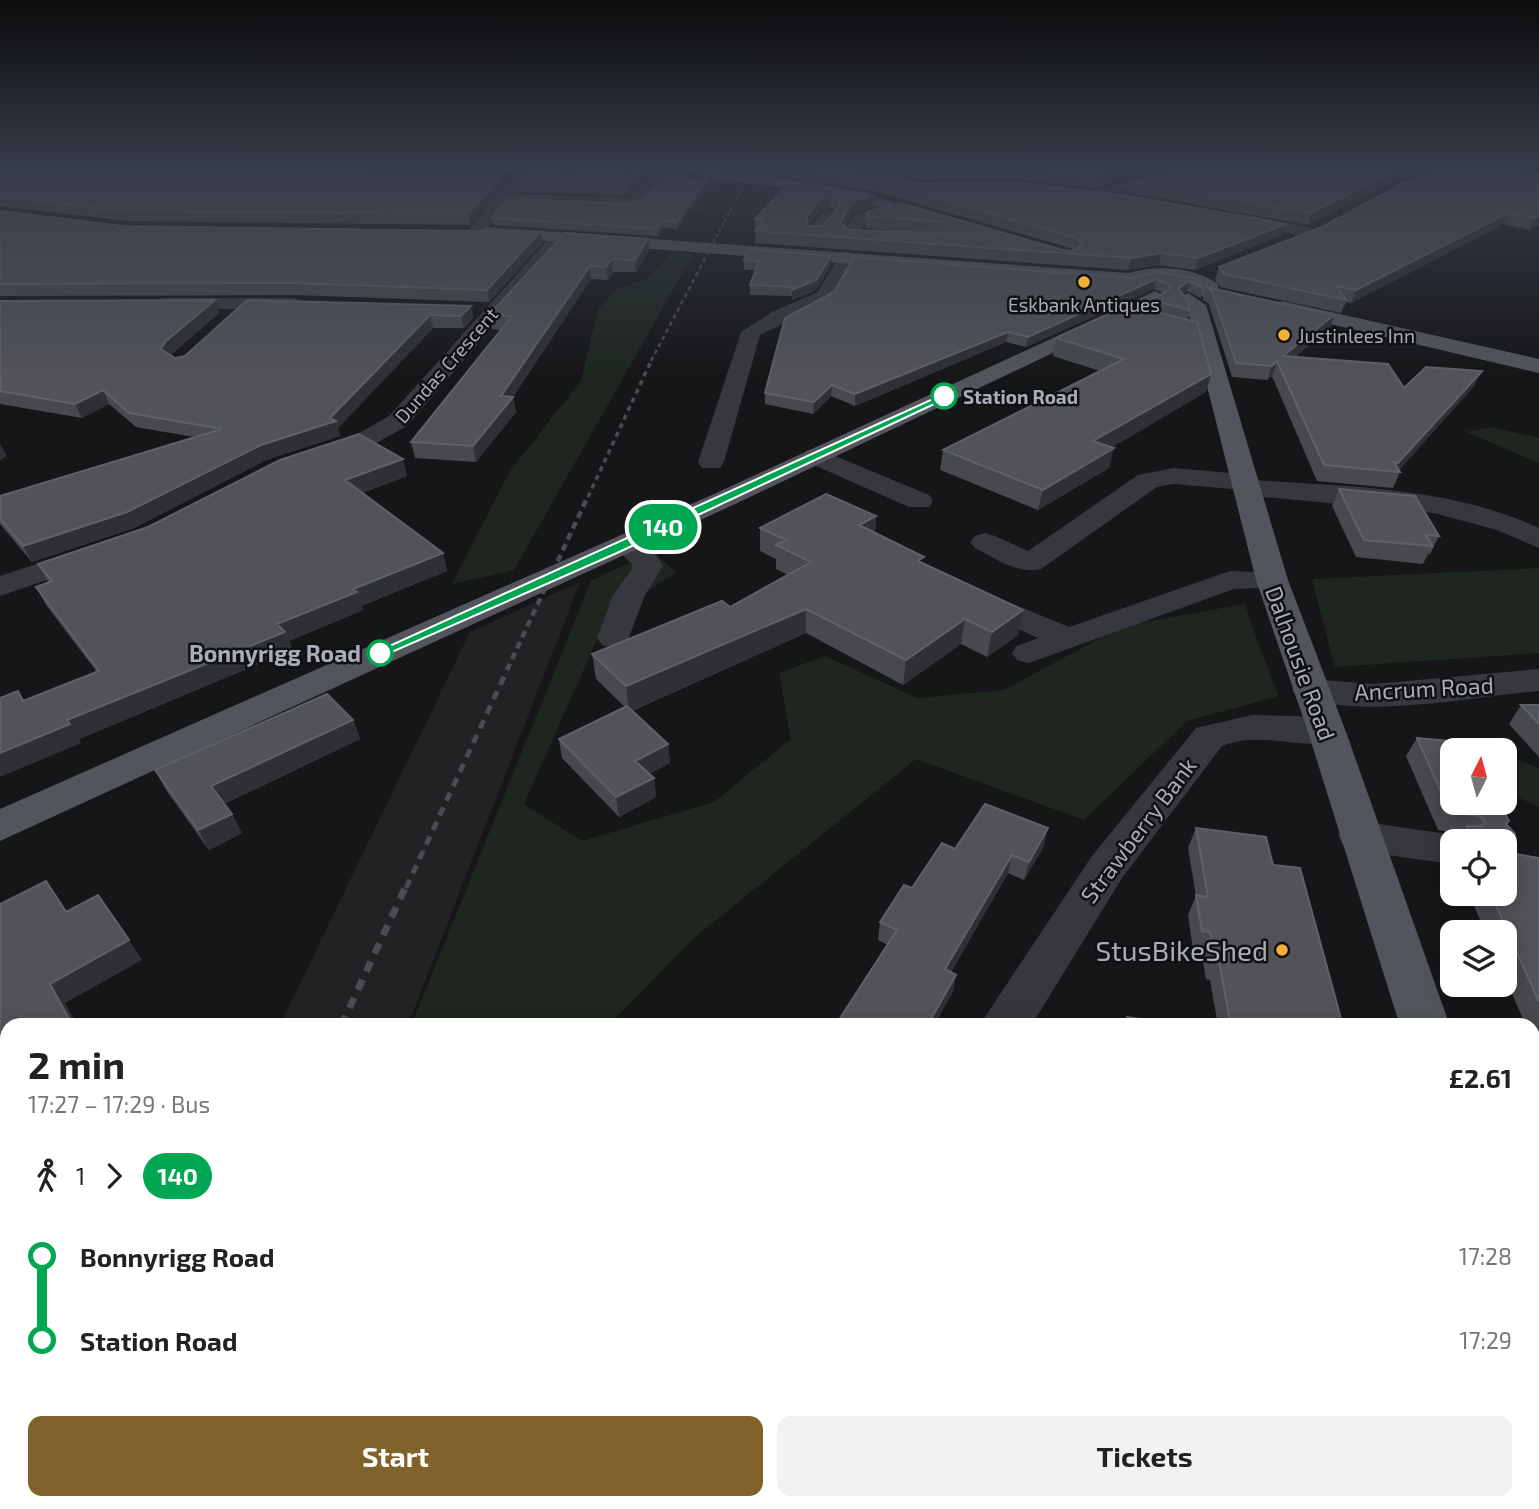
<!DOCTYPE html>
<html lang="en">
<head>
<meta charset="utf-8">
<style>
	:root { --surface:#fff; --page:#f2f2f2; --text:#222; --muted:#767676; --accent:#80622a }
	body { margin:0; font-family:"Exo 2",sans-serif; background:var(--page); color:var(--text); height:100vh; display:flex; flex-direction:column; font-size:26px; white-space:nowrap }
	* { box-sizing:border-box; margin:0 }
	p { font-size:23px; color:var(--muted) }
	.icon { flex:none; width:38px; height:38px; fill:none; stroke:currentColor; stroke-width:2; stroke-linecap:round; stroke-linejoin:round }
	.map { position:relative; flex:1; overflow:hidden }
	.panel { position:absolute; left:0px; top:1018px; width:1540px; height:492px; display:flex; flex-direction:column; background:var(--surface); border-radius:21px 21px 0 0; box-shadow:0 4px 18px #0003 }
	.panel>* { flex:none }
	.badge { padding:0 14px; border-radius:23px; font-size:24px; line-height:46px }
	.needle { width:46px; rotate:6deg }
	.tools { position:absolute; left:1440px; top:738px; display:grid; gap:14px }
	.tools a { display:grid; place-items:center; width:77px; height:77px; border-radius:14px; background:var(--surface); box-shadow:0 4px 18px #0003; font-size:35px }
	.map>.badge { position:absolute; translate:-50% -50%; box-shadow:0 0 0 4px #fff }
	.legs { display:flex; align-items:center; gap:10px; height:77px; padding:0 28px; font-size:23px }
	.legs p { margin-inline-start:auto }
	.head { display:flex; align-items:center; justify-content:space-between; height:119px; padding:0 28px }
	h1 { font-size:38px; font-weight:700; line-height:52px }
	.primary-button { display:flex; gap:14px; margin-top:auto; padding:14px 28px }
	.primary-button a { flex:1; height:80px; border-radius:14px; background:var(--accent); color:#fff; font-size:28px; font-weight:700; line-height:80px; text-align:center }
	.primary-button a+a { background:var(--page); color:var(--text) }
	ul { padding:0 28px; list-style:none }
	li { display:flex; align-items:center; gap:24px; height:84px; font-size:26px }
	li i { display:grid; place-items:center; width:10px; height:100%; margin:0 9px; background:currentColor }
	li i::after { content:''; width:18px; height:18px; margin:-9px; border:5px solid; border-radius:50%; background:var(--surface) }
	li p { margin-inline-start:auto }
	li:first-child i { background:linear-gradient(#0000 50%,currentColor 0) }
	li:last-child i { background:linear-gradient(currentColor 50%,#0000 0) }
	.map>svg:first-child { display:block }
	.built { fill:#222225 }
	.green { fill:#1e261f }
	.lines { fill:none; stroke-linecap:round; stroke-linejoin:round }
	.minor { fill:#37383d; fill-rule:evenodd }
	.major { fill:#53555c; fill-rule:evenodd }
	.rail-far6 { stroke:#4a4c52; stroke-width:2; stroke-dasharray:3.5 2.5; stroke-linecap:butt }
	.rail-far5 { stroke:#4a4c52; stroke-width:2.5; stroke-dasharray:4.5 3.5; stroke-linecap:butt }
	.rail-far4 { stroke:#4a4c52; stroke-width:3.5; stroke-dasharray:5 4.5; stroke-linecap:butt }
	.rail-far3 { stroke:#4a4c52; stroke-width:4.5; stroke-dasharray:7 5; stroke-linecap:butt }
	.rail-far2 { stroke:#4a4c52; stroke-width:5; stroke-dasharray:9 7; stroke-linecap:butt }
	.rail-far1 { stroke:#4a4c52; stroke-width:7; stroke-dasharray:11 9; stroke-linecap:butt }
	.rail { stroke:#4a4c52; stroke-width:9; stroke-dasharray:14 11; stroke-linecap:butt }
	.wall { fill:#47494d; fill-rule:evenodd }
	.shaded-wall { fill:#2f3033 }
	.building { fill:#525359; stroke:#5f6168; stroke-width:2; fill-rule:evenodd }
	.line-1 { fill:#00a651; stroke:#fff; stroke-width:2 }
	.poi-dot { fill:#f2b134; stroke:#111113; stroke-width:2.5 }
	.stop-1-dot { fill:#fff; stroke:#00a651; stroke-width:3.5 }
	.labels { text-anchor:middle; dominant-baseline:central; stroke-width:5; stroke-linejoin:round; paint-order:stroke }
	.far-poi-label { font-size:19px; fill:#a8adb8; stroke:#111113 }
	.far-street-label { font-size:19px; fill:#a8adb8; stroke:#111113 }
	.far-stop-label { font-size:19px; font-weight:bold; fill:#a8adb8; stroke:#111113; text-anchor:start }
	.stop-label { font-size:23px; font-weight:bold; fill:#a8adb8; stroke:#111113; text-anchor:end }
	.street-label { font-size:23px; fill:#a8adb8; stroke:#111113 }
	.near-poi-label { font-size:28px; fill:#a8adb8; stroke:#111113; text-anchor:end }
</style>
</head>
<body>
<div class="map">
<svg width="1539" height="1509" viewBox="0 0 1539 1509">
	<rect width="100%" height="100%" fill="#161618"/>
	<path class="built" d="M660 166 717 181 700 212 626 207Z
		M580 582 408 1025H280L470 632Z
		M48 1503H206L204 1509H45Z"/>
	<path class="green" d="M672 252 694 253 514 570 452 584 510 471 581 381 598 310 615 290 650 277Z
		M1492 427 1539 438V463L1466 432Z
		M652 551 676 572 606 619 524 804 582 841 714 802 791 739 779 673 825 656 917 698 1004 690 1123 626 1244 604 1278 696 1187 721 1084 820 916 759 695 937 609 1025 411 1026 591 581Z
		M1539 568V653L1335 667 1312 579Z
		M1505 755 1539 768V807L1505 791Z
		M206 1503H433L435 1509H204Z"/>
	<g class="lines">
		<path class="minor" d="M522 166H536L514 194 630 198 653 176H689L696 180 689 184 662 183 643 205 630 208 507 203 481 236H469V228Z
			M1179 166H1201L1093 198 1086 194Z
			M1419 166H1449L1451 169 1444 173Z
			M900 202 905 204V210L867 220 861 230 904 233V241L850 239 842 234 855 214Z
			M829 210 835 212 837 215 821 236H809V228L823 212Z
			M1234 212 1311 228 1319 233 1311 238 1228 220 1226 217Z
			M560 232 566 233V241L407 426 369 447 318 463 309 460 305 455 309 450 361 432 389 416 554 233Z
			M847 251 856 256 832 300 760 335 724 462 720 468H702L698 462 741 332 772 312 818 292 841 252Z
			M163 298H295L305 304 295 310 156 308 153 304 156 300Z
			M816 448 929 495 933 501 929 507H909L807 462 803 456 807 450Z
			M1173 468 1242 474 1254 480C1350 487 1450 487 1539 528V548L1497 530 1434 513 1244 495 1232 489 1173 484 1157 487 1041 569C1018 575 995 558 975 548L970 542 975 536 985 533 995 536 1028 551 1138 475Z
			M626 535C643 539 655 551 663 566L645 595 626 645 614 648 602 645 597 638 613 595 632 569V564L611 544 616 538Z
			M91 546 102 549 106 555 102 561 0 596V576Z
			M1230 571 1283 573 1288 580 1283 587 1234 589 1029 663 1017 660 1012 653 1017 646 1038 638 990 616 985 609 990 602 1001 599 1069 627Z
			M1539 669V691C1461 698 1374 718 1297 698L1292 690 1297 682 1310 679 1374 684Z
			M1252 715 1297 716 1340 723 1346 732 1340 741C1302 751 1263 730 1222 746L1122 878 1031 1026H979L1092 856 1196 728Z
			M1359 821 1467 837 1470 842H1452V864L1359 851 1344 847 1338 836 1344 825Z"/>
		<path class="major" d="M672 166H697L835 186 949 218 951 221 943 226 834 194 722 180Z
			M487 227 1128 273C1157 265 1190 266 1217 283L1220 293 1210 299 1203 297 1195 286 1181 281 1159 279 1129 285 481 236 479 232Z
			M1155 291 1165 297 1162 301 733 505 0 841V809L714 494Z
			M1188 293 1206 305 1288 580 1346 732 1450 1026H1400L1308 732 1256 580 1187 307 1178 299Z
			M1282 301 1539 359V373L1275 311 1272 307Z
			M1533 1304 1539 1306V1384L1533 1381Z"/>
		<path class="rail-far6" d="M708 253 753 166"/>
		<path class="rail-far5" d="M651 361 709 251"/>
		<path class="rail-far4" d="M588 497 652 359"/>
		<path class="rail-far3" d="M507 670 588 496"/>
		<path class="rail-far2" d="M406 888 508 668"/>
		<path class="rail-far1" d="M341 1026 406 886"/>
		<path class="rail" d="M115 1509 117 1503"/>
	</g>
	<path class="wall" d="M0 166H582L561 173 596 166H637L632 170 644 171 645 180 629 195 520 192 519 182 524 175 520 172 388 171 379 168 368 174 502 176 503 186 470 225 127 221 0 206Z
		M776 166H812L816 169 863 174 919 183 1286 224 1282 235 1195 270 1159 265 1128 270 755 243 756 230H755V219L790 182 874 195 873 206 853 213 845 226 850 230 936 233 865 228 866 216 900 203 1063 250 1072 251 1074 249 871 190 782 177ZM830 208 836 210 823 226H807L821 210Z
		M1169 166 1102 184 1100 188 1010 179 920 180 912 178 913 167Z
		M1423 170 1386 184 1308 225 1126 192 1128 182Z
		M1539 173V225L1529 230 1503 224 1351 303 1346 302 1341 313 1220 287 1215 280 1219 267 1322 227Z
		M706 180V186L677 229 663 228 658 236 493 225 492 218 629 204Z
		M0 211 122 226 542 243 489 302 294 295 0 296Z
		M648 239 649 251 636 272H613L608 280 591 279 513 397 516 412 476 462 415 458 411 442 501 330 492 329 489 315Z
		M831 256V265L816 290 792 300V296L750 295V285L755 270H744V260Z
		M1131 278 1196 279 1203 288 1201 298 1187 291 1183 294 1190 310 1188 319 1211 374 1206 392 1112 447 1109 468 1038 510 940 470 943 450 1100 371 1053 356 1056 338 1148 310 1151 300 1163 293 1154 289 1026 347 1006 342 855 406 831 396 813 414 765 404V393Z
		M1206 287 1334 315 1330 328 1295 357 1404 388 1475 385 1399 470 1400 472 1393 488 1317 481 1272 376 1267 380 1232 377 1209 304 1203 300Z
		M0 301 219 313 170 355 175 358 471 306 473 318 464 328H433L338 428 340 436 266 460 134 528 32 562 0 524V496L194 437 136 427 109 404 82 418 0 404Z
		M407 476 362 493 443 553 447 571 361 606 363 610 289 641 292 650 79 739 81 743 24 701 97 672 46 605 36 587 48 582 38 564Z
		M1339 489 1439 536 1430 554H1428L1423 564 1356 557 1332 506Z
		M876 516 875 533 923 564 1018 635 987 657 961 644 903 685 806 633 632 711 668 744 670 763 649 774 654 778 656 797 619 817 562 758 559 739 625 707 596 679 592 654 730 607 788 575 776 569V559L760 551V528Z
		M1521 705H1539V757L1509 724Z
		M353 720 360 739 224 804 232 814 242 833 209 850 166 790 155 770Z
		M1417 738 1506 824 1516 854 1539 858V1057L1533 1043V1026H1526L1505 977V933H1486L1471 899 1467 898 1466 894H1505L1466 842H1457L1462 834 1438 830 1406 756Z
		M1196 828 1273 865 1343 1026H1218L1210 980 1206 979 1201 951 1193 950 1188 915 1196 896 1188 848Z
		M1044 846 1024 880 1008 873 951 972 953 992 888 945 878 940 880 922 912 888 955 849Z
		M1127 1017 1188 1026H1123Z"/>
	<path class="shaded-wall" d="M364 166H379V168L366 175Z
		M553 166H582L554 175Z
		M625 166H637L621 180V170Z
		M1135 166H1169L1102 184 1100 188 1102 178 1104 174Z
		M1410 166H1424L1423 170 1386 184 1308 225 1311 213 1390 173Z
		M644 171 645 180 629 195 628 185Z
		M502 176 503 186 470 225 468 214Z
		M706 180V186L677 229V222Z
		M874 195 873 206 853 213 839 235 840 223 853 201Z
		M830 197V208L821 210 807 226V215L821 199Z
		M1508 213 1503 224 1351 303 1356 290Z
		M1539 216V225L1529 230 1534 218Z
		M663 221V228L658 236V229Z
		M1286 224 1282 235 1195 270 1198 258Z
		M540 232 542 243 489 302 487 290Z
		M648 239 649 251 636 272 635 260Z
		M1162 253 1159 265 1128 270 1131 258Z
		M831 256V265L816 290 792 300V290Z
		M612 259 613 272 608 280 606 267Z
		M590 266 591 279 513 397 516 412 476 462 473 446 501 396Z
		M1156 279 1154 289 1026 347 1028 337Z
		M1189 281 1187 291 1175 299 1178 289Z
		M215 300 219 313 170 356 161 349 165 342Z
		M471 306 473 318 464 328 461 316Z
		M430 315 433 328 338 428 340 436 266 460 134 528 32 562 23 546 261 445 330 418Z
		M1334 315 1330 328 1280 369 1283 356Z
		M1008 332 1006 342 855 406V394Z
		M1277 361 1272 376 1267 380 1272 366Z
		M1482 371 1475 385 1397 472 1394 471 1398 463Z
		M1211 374 1206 392 1089 461 1093 441Z
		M832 385 831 396 813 414 814 402Z
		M103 390 109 404 82 418 75 404Z
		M0 444 7 456 0 460Z
		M1114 448 1109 468 1038 510 1043 490Z
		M403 459 407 476 350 497 345 480Z
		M876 516 874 540 859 525Z
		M443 553 447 571 361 606 363 610 289 641 292 650 79 739 81 743 0 777V753L67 720 353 589Z
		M806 609V633L629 712 626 686Z
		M1023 610 1018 635 987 657 992 632Z
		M965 619 961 644 903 685 906 660Z
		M353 720 360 739 221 805 211 786Z
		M668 744 670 763 638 780 635 761Z
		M654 778 656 797 619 817 616 797Z
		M232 814 242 833 209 850 198 830Z
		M1048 828 1044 846 1024 880 1029 862Z
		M1012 855 1008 873 942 987 945 969Z
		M46 881 60 900 80 931 66 912Z
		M129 940 142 960 65 1003 78 1026H73L50 984Z
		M956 975 953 992 934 1026H927Z"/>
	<path class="building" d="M0 166H364L367 174 502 176 468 214 123 211 0 197Z
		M524 166H553L561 173 596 166H625L621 170 644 171 628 185 519 182 528 169Z
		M782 166H812L816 169 858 170 863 174 887 172 919 183 1011 182 1124 195 1286 224 1198 258 1162 253 1131 258 755 231 763 223 760 222 762 219H755L790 182 874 195 853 201 840 223 850 230 945 233 947 227 943 222 866 216 869 211 900 203 1063 250 1072 251 1082 244 1077 238 871 180ZM830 197 838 199 840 205 823 226H807V215L821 199Z
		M918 166H1135L1104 174 1102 178 1011 169 921 170 913 167Z
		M1180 166H1410L1390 173 1311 213 1128 182Z
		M1444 166H1497L1539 173V216L1534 218 1508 213 1356 290 1337 286 1346 300 1224 274 1219 267 1322 227 1402 184Z
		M663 179 706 180 677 222 663 221 658 229 492 218 508 199 629 204 644 200Z
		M0 211 122 226 540 232 487 290 290 283 0 284Z
		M565 233 648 239 635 260 612 259 606 267 590 266 501 396 513 397 473 446 411 442 512 316 489 315Z
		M748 249 831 256 816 280 792 290 793 287 750 285 759 261 744 260Z
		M854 257 1131 278 1161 272 1196 279 1203 288 1189 281 1178 289 1187 298 1190 310 1151 300 1170 289 1169 285 1156 279 1028 337 1008 332 855 394 832 385 814 402 765 393 785 318 834 292Z
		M1206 287 1334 315 1283 356 1388 364 1404 388 1426 367 1482 371 1398 463 1394 462 1400 472 1324 465 1277 361 1272 366 1236 363 1212 291Z
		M215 300 165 342 161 349 175 358 185 356 247 300 471 306 461 316 430 315 330 418 336 421 261 445 127 512 23 546 0 519V496L222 429 129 413 103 390 75 404 0 391V301Z
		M1129 305 1197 322 1211 374 1093 441 1114 448 1043 490 943 450 1124 359 1056 338Z
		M359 434 403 459 345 480 443 553 353 589 357 592 277 624 285 632 67 720 70 724 0 753V698L18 691 23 701 99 671 36 587 52 581 38 564 148 527 280 460Z
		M1339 489 1415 496 1439 536 1426 535 1432 546 1364 540Z
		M826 494 876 516 859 525 924 557 918 561 1023 610 992 632 965 619 906 660 806 609 626 686 592 654 722 601 730 607 811 562 776 545 786 540 760 528Z
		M327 694 353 720 211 786 232 814 198 830 155 770Z
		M1521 705H1539V724Z
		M627 706 668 744 635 761 654 778 616 797 559 739Z
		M1417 738 1449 741 1469 751H1452V803H1499L1509 821 1506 824 1515 834 1516 854 1539 858V1002L1491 894H1505V842H1466L1467 826H1482L1485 822 1480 816 1450 812Z
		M985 804 1048 828 1029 862 1012 855 945 969 956 975 927 1026H835L897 930 880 922 904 885 912 888 942 843 955 849Z
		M1196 828 1266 837 1273 865 1300 868 1343 1026H1231L1219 961 1215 960 1210 932 1202 931 1196 895 1208 897Z
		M46 881 66 912 98 895 129 940 50 984 73 1026H7V1071L0 1056V904Z
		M1127 1017 1188 1026H1127Z
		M456 1503H632L637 1509H461Z
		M843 1503H935V1509H842Z"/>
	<linearGradient id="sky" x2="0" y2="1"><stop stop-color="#0c0c0d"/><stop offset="0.44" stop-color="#363c48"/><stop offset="1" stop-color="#363c48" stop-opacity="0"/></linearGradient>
	<rect width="1539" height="377" fill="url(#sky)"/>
	<path class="line-1" d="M944 394 947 398 617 553 385 655 374 653Z"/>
	<g class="poi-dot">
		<circle cx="1084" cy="282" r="7"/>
		<circle cx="1284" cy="335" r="7"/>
		<circle cx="1282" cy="950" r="7"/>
	</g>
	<g class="stop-1-dot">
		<circle cx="944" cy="396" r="12"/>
		<circle cx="380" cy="653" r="12"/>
	</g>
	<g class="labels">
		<g class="far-poi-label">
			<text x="1084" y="304">Eskbank Antiques</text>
			<text x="1298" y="335" text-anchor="start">Justinlees Inn</text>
		</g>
		<g class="far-street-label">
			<text transform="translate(446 365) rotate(-49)">Dundas Crescent</text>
		</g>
		<g class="far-stop-label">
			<text x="963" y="396">Station Road</text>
		</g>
		<g class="stop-label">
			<text x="361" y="653">Bonnyrigg Road</text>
		</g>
		<g class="street-label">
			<text transform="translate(1301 663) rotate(70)">Dalhousie Road</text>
			<text transform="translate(1424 688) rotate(-3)">Ancrum Road</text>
			<text transform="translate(1138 830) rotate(-53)">Strawberry Bank</text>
		</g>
		<g class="near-poi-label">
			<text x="1268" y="950">StusBikeShed</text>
		</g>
	</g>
</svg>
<div class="tools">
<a><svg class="needle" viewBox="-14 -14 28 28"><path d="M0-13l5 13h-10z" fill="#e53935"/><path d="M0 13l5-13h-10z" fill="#767676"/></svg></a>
<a><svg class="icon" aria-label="locate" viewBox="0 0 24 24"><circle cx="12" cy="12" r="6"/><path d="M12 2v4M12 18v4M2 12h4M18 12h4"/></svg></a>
<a><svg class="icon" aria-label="layers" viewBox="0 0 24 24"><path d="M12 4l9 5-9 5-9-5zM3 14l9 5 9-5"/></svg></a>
</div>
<b class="badge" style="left:663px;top:527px;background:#00a651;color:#fff">140</b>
<section class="panel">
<div class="head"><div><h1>2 min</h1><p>17:27 – 17:29 · Bus</p></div><b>£2.61</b></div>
<div class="legs"><svg class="icon" aria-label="walk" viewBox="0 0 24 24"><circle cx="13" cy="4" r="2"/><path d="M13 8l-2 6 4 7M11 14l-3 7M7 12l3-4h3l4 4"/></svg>1<svg class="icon" aria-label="forward" viewBox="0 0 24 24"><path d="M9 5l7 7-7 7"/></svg><b class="badge" style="background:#00a651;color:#fff">140</b></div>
<ul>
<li><i style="color:#00a651"></i><b>Bonnyrigg Road</b><p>17:28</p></li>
<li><i style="color:#00a651"></i><b>Station Road</b><p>17:29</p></li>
</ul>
<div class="primary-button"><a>Start</a><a>Tickets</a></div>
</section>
</div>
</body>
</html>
